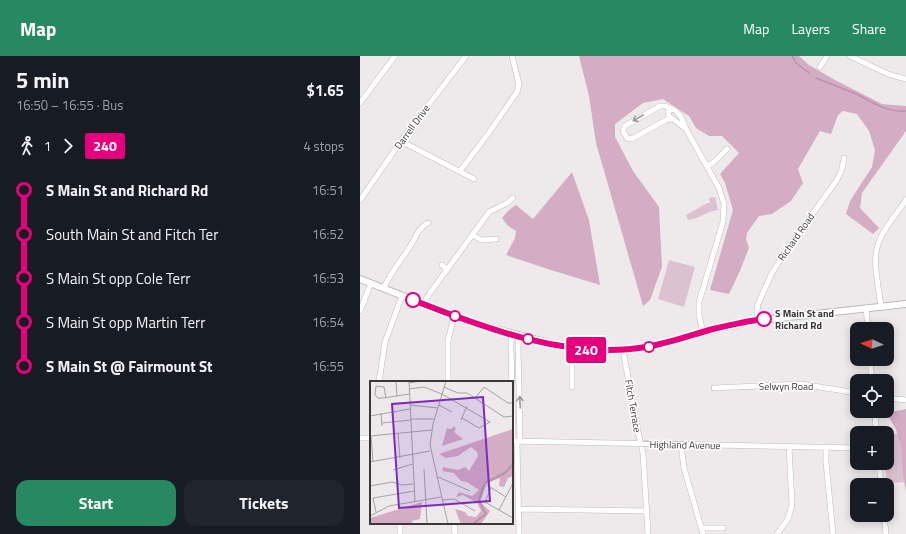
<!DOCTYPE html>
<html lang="en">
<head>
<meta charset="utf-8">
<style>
	:root { --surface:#171b24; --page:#20242c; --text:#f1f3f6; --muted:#9ea1a6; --accent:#278962 }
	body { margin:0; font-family:"Titillium Web",sans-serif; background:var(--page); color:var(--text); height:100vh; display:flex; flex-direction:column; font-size:15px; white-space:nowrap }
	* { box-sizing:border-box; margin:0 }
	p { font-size:13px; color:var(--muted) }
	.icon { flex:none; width:22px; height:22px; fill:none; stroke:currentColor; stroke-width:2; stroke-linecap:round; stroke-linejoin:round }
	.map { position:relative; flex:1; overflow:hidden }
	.side { display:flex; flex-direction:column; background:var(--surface); width:360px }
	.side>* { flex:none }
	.badge { padding:0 8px; border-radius:3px; font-size:14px; line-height:26px }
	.needle { width:26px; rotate:274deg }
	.controls { position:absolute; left:490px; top:266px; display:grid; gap:8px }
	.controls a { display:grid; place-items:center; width:44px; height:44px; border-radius:8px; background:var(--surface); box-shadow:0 2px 10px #0003; font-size:20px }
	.map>.badge { position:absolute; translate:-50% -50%; box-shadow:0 0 0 2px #fff }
	.legs { display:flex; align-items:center; gap:6px; height:44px; padding:0 16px; font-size:13px }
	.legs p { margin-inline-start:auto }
	.overview { display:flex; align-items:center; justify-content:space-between; height:68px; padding:0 16px }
	h1 { font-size:22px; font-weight:700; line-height:30px }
	.action { display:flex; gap:8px; margin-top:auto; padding:8px 16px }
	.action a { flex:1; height:46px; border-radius:12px; background:var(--accent); color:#fff; font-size:16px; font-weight:700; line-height:46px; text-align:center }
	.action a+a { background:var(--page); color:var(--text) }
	ul { padding:0 16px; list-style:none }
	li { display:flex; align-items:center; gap:14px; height:44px; font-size:15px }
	li i { display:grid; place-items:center; width:6px; height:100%; margin:0 5px; background:currentColor }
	li i::after { content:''; width:10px; height:10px; margin:-5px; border:3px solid; border-radius:50%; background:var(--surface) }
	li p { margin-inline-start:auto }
	li:first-child i { background:linear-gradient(#0000 50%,currentColor 0) }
	li:last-child i { background:linear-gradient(currentColor 50%,#0000 0) }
	header { display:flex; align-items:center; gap:24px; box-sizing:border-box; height:56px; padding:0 20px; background:var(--accent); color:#fff }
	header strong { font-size:19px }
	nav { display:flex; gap:22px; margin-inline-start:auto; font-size:14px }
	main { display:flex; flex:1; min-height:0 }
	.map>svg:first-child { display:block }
	.green { fill:#dcc2d1 }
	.forest { fill:#d4acc3 }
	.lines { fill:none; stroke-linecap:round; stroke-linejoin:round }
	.stream { stroke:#ba93aa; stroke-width:1.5 }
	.minor-casing { stroke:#bebbbd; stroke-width:6 }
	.major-casing { stroke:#bebbbd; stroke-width:8 }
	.minor { stroke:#fff; stroke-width:5 }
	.major { stroke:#fff; stroke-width:6 }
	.oneway { stroke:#9c9b9c }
	.line-1-casing { stroke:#fff; stroke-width:9 }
	.line-1 { stroke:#e6007e; stroke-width:6 }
	.stop-1-dot { fill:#fff; stroke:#e6007e; stroke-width:2 }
	.labels { text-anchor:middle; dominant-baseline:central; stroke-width:3; stroke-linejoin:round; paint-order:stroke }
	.street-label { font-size:10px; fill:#393738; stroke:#fff }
	.stop-label { font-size:10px; font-weight:bold; fill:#393738; stroke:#fff; text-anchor:start }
	.inset-river { fill:none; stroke:#ba93aa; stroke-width:2 }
	.inset-road { fill:none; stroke:#a6a2a4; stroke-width:1 }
	.view { fill:#7b2cbf; fill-opacity:0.15; stroke:#7b2cbf; stroke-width:2 }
	.inset-edge { fill:none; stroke:#393738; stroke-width:2 }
</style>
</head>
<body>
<header>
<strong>Map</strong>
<nav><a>Map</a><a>Layers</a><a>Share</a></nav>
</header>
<main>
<section class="side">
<div class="overview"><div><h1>5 min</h1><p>16:50 – 16:55 · Bus</p></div><b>$1.65</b></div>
<div class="legs"><svg class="icon" aria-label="walk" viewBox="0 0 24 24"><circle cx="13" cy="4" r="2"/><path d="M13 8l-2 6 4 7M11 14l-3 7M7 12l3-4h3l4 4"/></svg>1<svg class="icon" aria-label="forward" viewBox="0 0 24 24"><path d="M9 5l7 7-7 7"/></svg><b class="badge" style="background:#e6007e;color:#fff">240</b><p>4 stops</p></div>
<ul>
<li><i style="color:#e6007e"></i><b>S Main St and Richard Rd</b><p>16:51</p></li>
<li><i style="color:#e6007e"></i><span>South Main St and Fitch Ter</span><p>16:52</p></li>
<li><i style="color:#e6007e"></i><span>S Main St opp Cole Terr</span><p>16:53</p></li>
<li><i style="color:#e6007e"></i><span>S Main St opp Martin Terr</span><p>16:54</p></li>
<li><i style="color:#e6007e"></i><b>S Main St @ Fairmount St</b><p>16:55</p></li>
</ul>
<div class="action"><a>Start</a><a>Tickets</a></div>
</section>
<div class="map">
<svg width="546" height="478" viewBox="0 0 546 478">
	<rect width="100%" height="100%" fill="#eeeaec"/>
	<path class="green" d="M355 141 358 154C347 155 339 163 328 164L326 159 347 147H350L349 142Z
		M309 204 335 211 324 251 298 243Z
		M546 377V426L527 427 525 407H527V379Z"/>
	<path class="forest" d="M219 0H439L449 9 475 24 522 48 546 50V75L502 137 500 152 519 172 513 178 486 158 490 145 512 111 515 94 509 75 497 58 483 55 478 59 471 78 460 75 438 113 443 127 431 145 412 158 399 160 387 177 386 183 389 192 379 217 369 238 350 234 373 154 365 127 360 118 379 97 362 80H349L336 72 329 60 303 43 283 47 255 68V81L273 115 299 151 302 211 290 244 283 250 236 87 229 40Z
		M212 116 229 164 240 229 194 215 146 199 155 182 156 175 147 169 142 162 149 154 156 149 173 163Z
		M546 353V436L543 419 541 390 536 373 526 357Z"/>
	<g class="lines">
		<path class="stream" d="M432 0 436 7 449 17
			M456 22C469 27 481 32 494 37 511 45 526 57 546 55"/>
		<g class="minor-casing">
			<path id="minor" d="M490 0 528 18 546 23
				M460 11 467 0
				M0 47 35 0
				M312 53C320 56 323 65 326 73L309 60 308 56Z
				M311 63 306 64 272 83 267 82 263 75 265 70 300 50H305L313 53
				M326 73 359 132 364 148 363 166 339 246V260L343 276
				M41 85 114 123
				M347 110 354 106 367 93
				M100 115 128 78 157 36 159 28 152 0
				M0 144 46 78 106 0
				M113 179 121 184 136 183
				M82 209 87 214
				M24 232C30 216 42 204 51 189 56 181 58 172 68 167
				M63 248 70 237 129 156 147 147 153 142
				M521 251C519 233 513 209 517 192 521 175 536 159 546 144
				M506 252 508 273
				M0 255 11 227
				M398 264 397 255 398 248 412 217 427 193 477 124 482 113 484 102
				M152 278 151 287 153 385
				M159 280 158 291 160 385
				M263 294 278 376 283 397 288 478
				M510 303 512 325
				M19 326 25 286 42 240
				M88 326V285L94 260
				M212 331V292
				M354 332 441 328 497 337
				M527 342 546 344
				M515 355 516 377
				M0 382H11
				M152 385 497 392
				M157 385 159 478
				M321 389 324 412 343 478
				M466 391V406L473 478
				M519 407 521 429
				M159 453 286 455
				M524 459 526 478
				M40 467V478
				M94 467 95 478
				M342 472H363
				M417 478 428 463 432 449 429 391"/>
		</g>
		<g class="major-casing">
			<path id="major" d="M0 223 94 260 135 273 201 290 238 294H263L292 290 360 272 392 265 546 248"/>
		</g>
		<use href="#minor" class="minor"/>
		<use href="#major" class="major"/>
	</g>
	<defs><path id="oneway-shaft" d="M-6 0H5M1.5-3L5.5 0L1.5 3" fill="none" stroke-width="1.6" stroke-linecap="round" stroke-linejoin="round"/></defs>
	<g class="oneway">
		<use href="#oneway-shaft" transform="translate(278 62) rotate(150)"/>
		<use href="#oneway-shaft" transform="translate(160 346) rotate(-92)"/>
	</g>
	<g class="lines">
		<g class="line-1-casing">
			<path id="line-1" d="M53 244C124 272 208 304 286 291 309 287 331 279 353 273 370 269 387 265 404 263"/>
		</g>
		<use href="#line-1" class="line-1"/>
	</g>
	<g class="stop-1-dot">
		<circle cx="53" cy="244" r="7"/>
		<circle cx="95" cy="260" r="5"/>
		<circle cx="404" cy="263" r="7"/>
		<circle cx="168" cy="283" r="5"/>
		<circle cx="289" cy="291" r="5"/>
	</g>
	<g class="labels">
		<g class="street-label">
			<text transform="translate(52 71) rotate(-54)">Darrell Drive</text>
			<text transform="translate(436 181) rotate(-55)">Richard Road</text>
			<text x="426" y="330">Selwyn Road</text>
			<text transform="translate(273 350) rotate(80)">Fitch Terrace</text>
			<text transform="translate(325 389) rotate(1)">Highland Avenue</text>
		</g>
		<g class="stop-label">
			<text x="415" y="257">S Main St and<tspan x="415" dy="12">Richard Rd</tspan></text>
		</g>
	</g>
	<g transform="translate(10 325)">
		<rect width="143" height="143" fill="#eeeaec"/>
		<path d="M84 45 86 48 84 51 93 58 72 65 77 47 81 48ZM143 48V95L138 97 134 106 129 105 130 97 117 102 110 121 120 130 111 143H91L85 128 95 131 98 135 106 136 111 130 107 122 93 114 86 116 89 111 102 115 109 109 97 101 91 100 84 92 72 90 73 86 88 89 95 86 99 90 108 75 107 71 101 66 88 75 76 77 69 73ZM52 121 50 138 42 140 43 143H0V137Z" fill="#d4acc3"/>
		<path class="inset-river" d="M115 102 135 92 143 83M103 143 116 133 109 120 114 103"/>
		<path class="inset-road" d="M26 0 27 15M39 0 45 120M76 0 63 43 60 64 78 143M39 2 51 0M74 6 88 12H97L134 36 143 35M39 8 54 6 72 13M72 13 120 41 109 47 92 37M16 17 14 6 6 5 5 14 8 17H14L39 13M105 17 114 6 138 22H143M40 24 68 27M69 24 82 31M11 32 12 45M0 35 40 28M41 38H64M91 39 97 25M12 42 41 39M41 51 62 49M28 52 30 77M0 55 41 51M1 55 3 80M0 81 60 70M54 88 57 143M23 89 43 83M68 96 100 110M117 104 136 116M0 105 22 101 32 104 43 103M121 107 115 121 143 137M73 119 84 118 105 130M129 129 143 102M6 131 3 117 44 110M0 135 19 125 71 116"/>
		<path class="view" d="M113 16 120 120 29 127 22 23Z"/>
		<rect width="143" height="143" class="inset-edge"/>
	</g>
</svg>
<div class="controls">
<a><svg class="needle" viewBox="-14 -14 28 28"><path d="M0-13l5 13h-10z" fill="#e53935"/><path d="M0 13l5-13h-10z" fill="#9ea1a6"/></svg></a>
<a><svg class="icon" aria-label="locate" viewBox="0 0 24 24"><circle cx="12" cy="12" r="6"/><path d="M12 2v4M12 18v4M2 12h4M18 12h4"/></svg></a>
<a>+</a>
<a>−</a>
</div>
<b class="badge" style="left:226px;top:294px;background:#e6007e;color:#fff">240</b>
</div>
</main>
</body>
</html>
